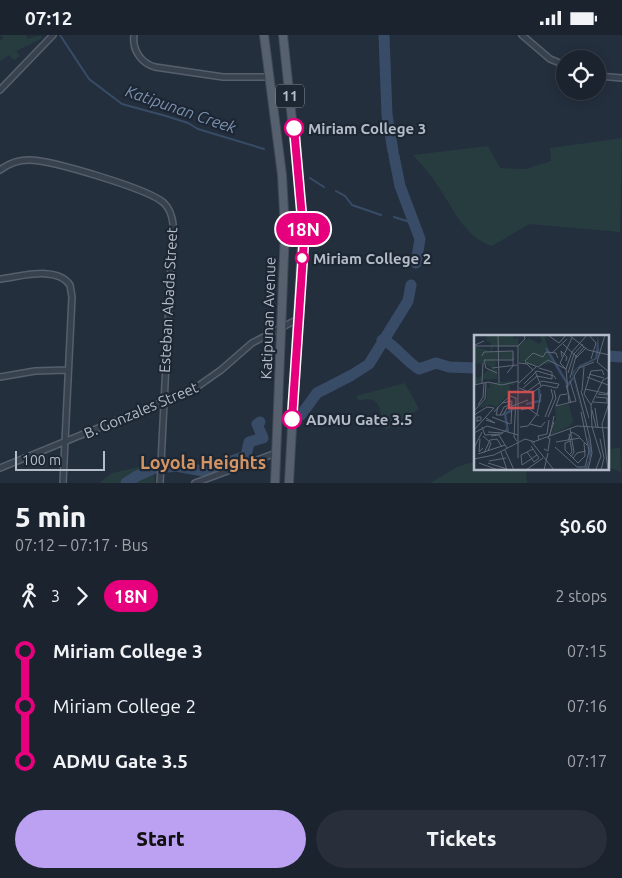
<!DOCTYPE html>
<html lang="en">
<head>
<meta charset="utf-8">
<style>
	:root { --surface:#1b232e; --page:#282f3a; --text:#f1f3f6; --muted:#a0a4aa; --line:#39404a; --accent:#bca0f2 }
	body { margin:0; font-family:Ubuntu,sans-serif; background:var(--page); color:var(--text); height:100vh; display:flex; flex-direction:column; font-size:19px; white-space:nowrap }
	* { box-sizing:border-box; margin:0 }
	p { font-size:16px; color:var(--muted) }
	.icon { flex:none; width:28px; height:28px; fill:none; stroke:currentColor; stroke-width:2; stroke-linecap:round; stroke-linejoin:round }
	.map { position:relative; height:448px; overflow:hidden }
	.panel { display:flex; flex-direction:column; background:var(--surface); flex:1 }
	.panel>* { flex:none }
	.badge { padding:0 10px; border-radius:16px; font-size:18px; line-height:32px }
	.tools { position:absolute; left:556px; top:15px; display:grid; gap:10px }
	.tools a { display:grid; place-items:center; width:50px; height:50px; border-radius:50%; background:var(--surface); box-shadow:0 2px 12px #0003,0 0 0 1px var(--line); font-size:25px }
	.scale { position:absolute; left:15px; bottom:12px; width:90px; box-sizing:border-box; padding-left:5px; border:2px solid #b4bcc9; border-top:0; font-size:14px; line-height:18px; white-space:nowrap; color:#b4bcc9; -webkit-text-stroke:4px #1d2633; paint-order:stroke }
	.map>.badge { position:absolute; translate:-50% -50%; box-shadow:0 0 0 2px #fff }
	.legs { display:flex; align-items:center; gap:8px; height:55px; padding:0 15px; font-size:16px }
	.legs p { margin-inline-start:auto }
	.overview { display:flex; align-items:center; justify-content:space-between; height:85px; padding:0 15px }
	h1 { font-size:28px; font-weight:800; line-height:38px }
	.action { display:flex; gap:10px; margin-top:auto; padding:10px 15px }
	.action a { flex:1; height:58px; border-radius:30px; background:var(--accent); color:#111; font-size:20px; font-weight:800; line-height:58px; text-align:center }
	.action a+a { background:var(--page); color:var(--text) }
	ul { padding:0 15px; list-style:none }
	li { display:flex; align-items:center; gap:18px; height:55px; font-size:19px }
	li i { display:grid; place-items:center; width:8px; height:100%; margin:0 6px; background:currentColor }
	li i::after { content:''; width:12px; height:12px; margin:-6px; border:4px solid; border-radius:50%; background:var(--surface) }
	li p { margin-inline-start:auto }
	li:first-child i { background:linear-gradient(#0000 50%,currentColor 0) }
	li:last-child i { background:linear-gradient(currentColor 50%,#0000 0) }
	.status { display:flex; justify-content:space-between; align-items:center; height:35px; padding:0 25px; background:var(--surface); direction:ltr }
	.status svg { height:14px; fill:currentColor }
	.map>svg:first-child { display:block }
	.green { fill:#263c3f }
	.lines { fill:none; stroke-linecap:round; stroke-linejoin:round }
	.stream { stroke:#394c67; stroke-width:2 }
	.river { stroke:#394c67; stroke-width:11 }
	.minor-casing { stroke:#565f6c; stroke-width:8 }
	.primary-casing { stroke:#414a57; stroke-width:10 }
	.minor { stroke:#38414e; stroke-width:5 }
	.primary { stroke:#56606e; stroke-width:8 }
	.line-1-casing { stroke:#fff; stroke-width:11 }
	.line-1 { stroke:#e6007e; stroke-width:8 }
	.stop-1-dot { fill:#fff; stroke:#e6007e; stroke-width:2.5 }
	.labels { text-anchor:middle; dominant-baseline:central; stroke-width:4.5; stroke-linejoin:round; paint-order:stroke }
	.shield { fill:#1d2633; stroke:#878f9c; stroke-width:1 }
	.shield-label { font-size:14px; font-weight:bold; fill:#b4bcc9 }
	.stop-label { font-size:15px; font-weight:bold; fill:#b4bcc9; stroke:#1d2633; text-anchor:start }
	.street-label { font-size:15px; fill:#b4bcc9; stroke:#1d2633 }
	.water-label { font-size:16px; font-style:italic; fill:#7c92b1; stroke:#1d2633 }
	.quarter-label { font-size:18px; font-weight:bold; fill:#d59563; stroke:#1d2633 }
	.inset-river { fill:none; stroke:#394c67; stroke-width:2.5 }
	.inset-road { fill:none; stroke:#5e6776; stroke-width:1 }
	.view { fill:#ce4d50; fill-opacity:0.15; stroke:#ce4d50; stroke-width:2.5 }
	.inset-edge { fill:none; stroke:#b4bcc9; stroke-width:2.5 }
</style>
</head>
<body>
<div class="status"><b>07:12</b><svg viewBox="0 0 49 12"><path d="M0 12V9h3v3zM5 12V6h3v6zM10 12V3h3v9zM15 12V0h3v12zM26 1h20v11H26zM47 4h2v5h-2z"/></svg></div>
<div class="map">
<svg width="622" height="448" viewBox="0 0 622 448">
	<rect width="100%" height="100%" fill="#242f3e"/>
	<path class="green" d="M0 0H26L27 4 41 0V4L16 16 20 21 14 25 9 20 0 26V6L4 3Z
		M622 103 620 197 529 189 492 211C465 203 452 172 438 151 431 140 422 130 413 120L488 111 500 133 525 134 551 126 550 113Z
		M405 348 419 374 386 395C377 381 386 358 359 366L356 361Z
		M620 413 621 437 608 432V414Z
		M476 426V434H526L527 448H430L457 432Z
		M153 429 155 448H99L112 438Z"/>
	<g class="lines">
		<path class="stream" d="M60 0 89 44 122 69 166 81 188 88 198 94 264 114
			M310 143 324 152
			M336 156 345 161 352 170 381 180
			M394 182 413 188"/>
		<path class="river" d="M384 0 387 80 393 116
			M394 121 400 151 420 204 416 228
			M382 305C393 307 407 328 419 334L436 328 449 332 476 333
			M608 321 622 322
			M301 380 317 358 352 340 369 329 408 266 411 250
			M168 432 176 431 203 436 246 421 249 407 263 403 257 389 260 387
			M126 448 137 441 153 434"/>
		<g class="minor-casing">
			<path id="minor" d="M134 0C132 15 141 28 155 32L223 42H270
				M522 0 550 24 565 30
				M598 41 622 43
				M0 55 53 0
				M0 135C8 129 18 125 29 125 51 125 149 154 164 168 170 174 172 180 173 189L160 448
				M0 244C19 242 57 230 70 250L72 262 63 448
				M0 342 35 336 67 335
				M0 433 194 354 221 335 252 308 298 284
				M195 448 276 418"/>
		</g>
		<g class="primary-casing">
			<path id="primary" d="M264 0 282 140 285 195 275 448
				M283 0 303 188 289 448"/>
		</g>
		<use href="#minor" class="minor"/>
		<use href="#primary" class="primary"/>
	</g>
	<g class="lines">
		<g class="line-1-casing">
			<path id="line-1" d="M292 384 304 205 294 93"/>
		</g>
		<use href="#line-1" class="line-1"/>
	</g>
	<g class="stop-1-dot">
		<circle cx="294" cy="93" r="9"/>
		<circle cx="302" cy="223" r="6"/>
		<circle cx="292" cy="384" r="9"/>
	</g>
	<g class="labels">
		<rect class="shield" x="276" y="49.5" width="28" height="23" rx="4"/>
		<g class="shield-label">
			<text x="290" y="61">11</text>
		</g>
		<g class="stop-label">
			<text x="308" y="93">Miriam College 3</text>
			<text x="313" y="223">Miriam College 2</text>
			<text x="306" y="384">ADMU Gate 3.5</text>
		</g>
		<g class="street-label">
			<text transform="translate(168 265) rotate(-87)">Esteban Abada Street</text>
			<text transform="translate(268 283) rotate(-88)">Katipunan Avenue</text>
			<text transform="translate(141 375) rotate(-23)">B. Gonzales Street</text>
		</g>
		<g class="water-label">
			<text transform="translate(181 74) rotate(19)">Katipunan Creek</text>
		</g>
		<g class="quarter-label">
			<text x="203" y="427">Loyola Heights</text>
		</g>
	</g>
	<g transform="translate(474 300)">
		<rect width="135" height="135" fill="#242f3e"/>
		<path d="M13 0H41L38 4 44 3 45 10 55 3 65 9 68 6 66 1 61 0H70L79 28 61 31 46 26 45 11H19L18 17H39L41 24 20 25 24 28 19 33 23 34V44H10L0 51V39L4 44 14 35 20 36 11 28 0 29V11L16 16 17 8 12 6ZM40 46V51L35 49 37 57 22 72 17 69 5 73 13 64V53L17 52 14 48ZM95 69 99 86 96 91 77 100 82 83 81 72Z" fill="#263c3f"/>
		<path d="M124 0 125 16 123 24 102 34 99 40 118 116 113 135H110L115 125 114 100 98 39 99 36 106 30 121 23Z" fill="#394c67"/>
		<path class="inset-river" d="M72 13 94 50 99 43M52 69 66 66 65 54M34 97 31 79 41 73"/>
		<path class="inset-road" d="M24 0 25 48M74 0 85 8 92 0M95 0 114 15 135 20M115 0 122 8 117 24M89 9 103 22M2 11H44M78 18 93 4M8 21 10 17 39 16M88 22 87 16 93 22 92 26M101 24 112 13M10 25H39V16M10 25 12 33 23 38M51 26 59 18 69 22 72 17 82 18 84 23M51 27 64 32 74 25 92 34M123 27 131 0M123 27 135 37M45 28 53 29 59 35M18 33 43 30M65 33 78 37V44M92 34 98 17 113 0M61 36 67 51M63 36 80 41 82 44M117 36 110 59 117 70M117 36 128 35 130 40M33 38 39 31V24M94 38 100 19 109 9M115 39 130 43M113 42 134 50M96 43 102 21 110 12M96 46 102 66M8 48 9 28M45 48 62 32M1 49V10L10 6M50 49 63 36M0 50 14 47 28 50 45 46M92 50 97 68M45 53 58 58 69 50 83 53M49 53 63 41 78 44M111 54 135 59M54 56 68 46 85 49 83 53M107 56 115 83M108 56 110 32M93 59 86 60 82 71 102 66M124 59 133 60 135 54M122 62 133 63V67M119 67 134 68M28 68 36 61 42 63 40 102 43 106M95 68 92 34 86 28 98 3M4 70 9 62 10 48M24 72 22 80H29L33 73 54 65M121 73 124 93M1 75 11 64 12 48M47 75 54 73 65 81M118 75 122 92M20 77 28 68 38 66 37 89M0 80 13 72M26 80 30 72 38 69M18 82 36 89M71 82 79 62 77 54M74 82 82 63 80 55M12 85 21 88 12 83M3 86 7 85V82H3V87M56 89 67 92 71 87M8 92 11 100 27 99 33 94M46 92 54 91 63 79 67 59M118 92 127 121 122 134M118 92 117 70 129 45 135 42M96 94 100 117 97 122M0 95 20 73 13 72M14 97 29 98M0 98 13 91 44 100M95 99 98 117 95 120M76 100 80 81M9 101 17 108 14 116M17 101 25 100 31 110M6 104 5 117 9 113M74 104 80 87M126 104 130 123 127 135M65 105 64 101 73 99 75 85M94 105 98 97 106 102M57 106 80 135M96 106 91 108V115L104 128 111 121 110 108M59 107 103 91 135 93M82 107 106 103 113 110M81 112 103 132H111L115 116 107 77M0 113 8 97M59 114 47 120 48 130 63 120M70 114 74 116 76 103M31 115 40 135M27 117 33 135M53 117 60 127 65 123 57 111M10 118 16 105 23 104 28 112M4 119 31 110 33 113M44 123V11L51 4 50 0M99 123 103 118 112 116M0 124 20 120 51 104 61 107M15 126 32 123M5 128 24 135M14 128 33 134M52 135 69 123M70 135 74 118M114 135 118 118 116 103 100 41 105 33 120 27M134 135 128 89 135 68"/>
		<path class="view" d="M35 57H59V73H35Z"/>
		<rect width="135" height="135" class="inset-edge"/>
	</g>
</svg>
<div class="tools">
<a><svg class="icon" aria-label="locate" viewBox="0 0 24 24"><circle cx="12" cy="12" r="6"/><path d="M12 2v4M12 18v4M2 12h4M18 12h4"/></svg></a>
</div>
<div class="scale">100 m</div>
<b class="badge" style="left:303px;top:194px;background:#e6007e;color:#fff">18N</b>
</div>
<section class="panel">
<div class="overview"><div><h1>5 min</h1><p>07:12 – 07:17 · Bus</p></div><b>$0.60</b></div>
<div class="legs"><svg class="icon" aria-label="walk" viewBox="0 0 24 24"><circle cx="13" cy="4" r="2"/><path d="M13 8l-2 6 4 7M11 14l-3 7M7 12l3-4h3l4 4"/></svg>3<svg class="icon" aria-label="forward" viewBox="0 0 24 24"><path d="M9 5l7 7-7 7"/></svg><b class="badge" style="background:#e6007e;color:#fff">18N</b><p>2 stops</p></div>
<ul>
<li><i style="color:#e6007e"></i><b>Miriam College 3</b><p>07:15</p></li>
<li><i style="color:#e6007e"></i><span>Miriam College 2</span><p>07:16</p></li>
<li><i style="color:#e6007e"></i><b>ADMU Gate 3.5</b><p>07:17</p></li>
</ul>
<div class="action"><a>Start</a><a>Tickets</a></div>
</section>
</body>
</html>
